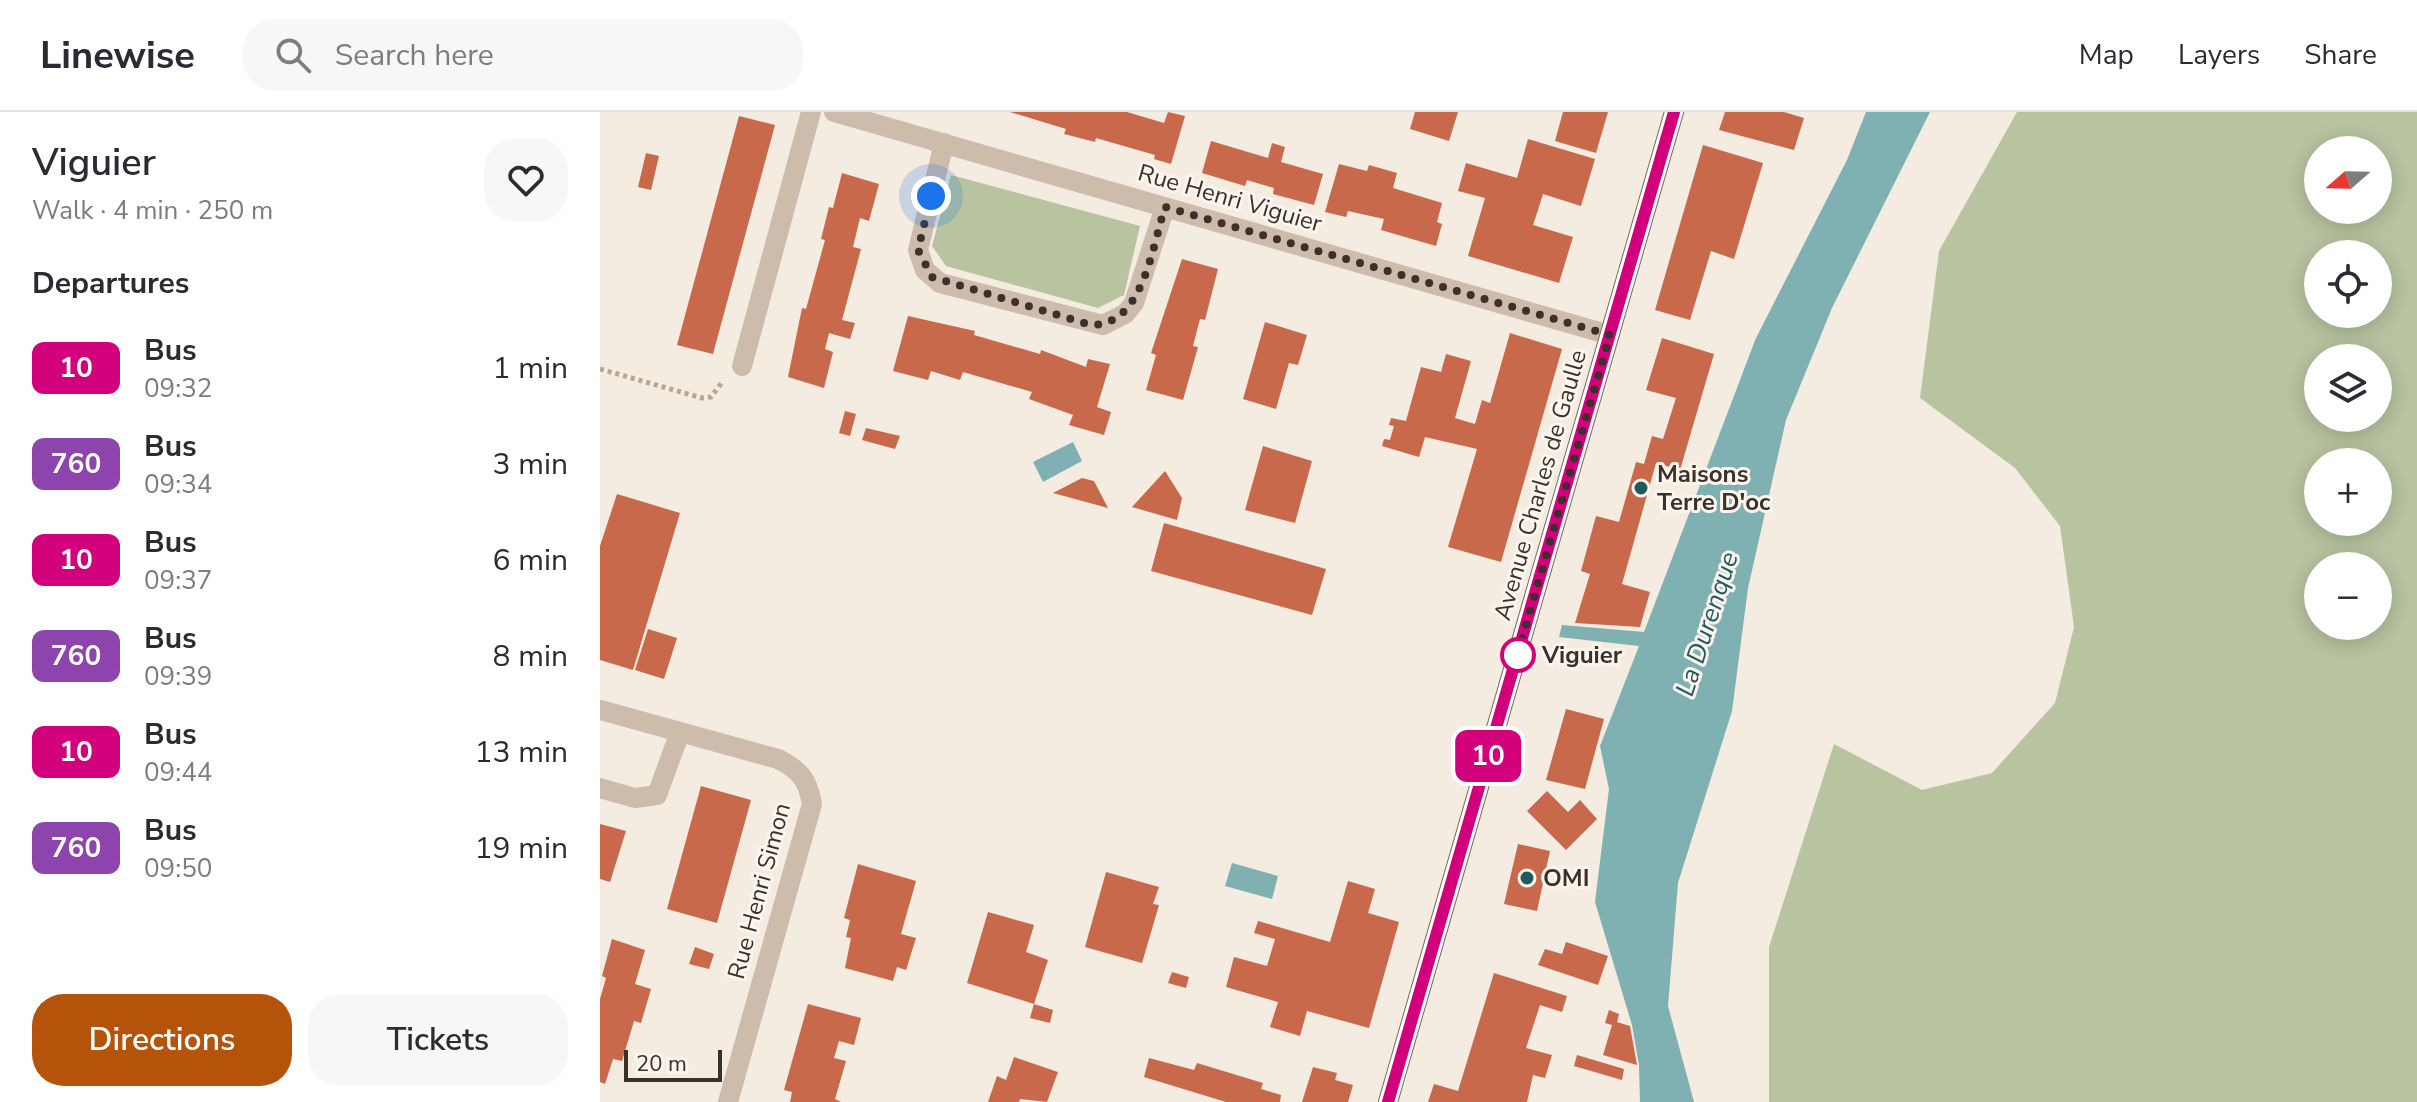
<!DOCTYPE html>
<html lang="en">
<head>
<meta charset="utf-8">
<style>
	:root { --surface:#fff; --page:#f7f7f7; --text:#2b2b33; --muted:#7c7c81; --line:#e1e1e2; --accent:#b45309 }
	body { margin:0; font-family:"Nunito Sans",sans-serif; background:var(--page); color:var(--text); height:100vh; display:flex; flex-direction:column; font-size:30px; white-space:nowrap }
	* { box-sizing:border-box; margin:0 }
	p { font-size:26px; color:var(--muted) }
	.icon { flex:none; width:44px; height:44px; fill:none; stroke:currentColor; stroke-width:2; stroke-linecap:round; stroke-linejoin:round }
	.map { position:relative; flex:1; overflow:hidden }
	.drawer { display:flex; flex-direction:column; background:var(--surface); width:600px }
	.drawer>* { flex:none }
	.badge { padding:0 16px; border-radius:12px; font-size:28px; line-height:52px }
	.needle { width:52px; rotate:250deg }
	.tools { position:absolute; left:1704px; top:24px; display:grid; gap:16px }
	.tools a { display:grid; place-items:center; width:88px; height:88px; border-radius:50%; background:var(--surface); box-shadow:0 4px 20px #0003; font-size:40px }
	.scale { position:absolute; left:24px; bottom:20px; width:98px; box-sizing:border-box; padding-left:8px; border:4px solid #3b302b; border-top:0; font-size:22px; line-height:28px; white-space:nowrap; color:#3b302b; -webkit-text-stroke:6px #fbf5ee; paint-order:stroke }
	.you { position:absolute; width:40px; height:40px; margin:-20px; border:6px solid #fff; border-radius:50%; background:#1a73e8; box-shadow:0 0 0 12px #1a73e833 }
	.map>.badge { position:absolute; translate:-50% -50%; box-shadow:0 0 0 4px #fff }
	h2 { padding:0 32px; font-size:30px; line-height:72px }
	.round { display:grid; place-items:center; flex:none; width:84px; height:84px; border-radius:32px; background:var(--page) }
	.summary { display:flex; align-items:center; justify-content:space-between; height:136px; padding:0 32px }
	h1 { font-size:38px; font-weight:600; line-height:60px }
	.primary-button { display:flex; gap:16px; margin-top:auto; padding:16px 32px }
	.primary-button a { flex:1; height:92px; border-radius:32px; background:var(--accent); color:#fff; font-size:32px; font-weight:600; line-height:92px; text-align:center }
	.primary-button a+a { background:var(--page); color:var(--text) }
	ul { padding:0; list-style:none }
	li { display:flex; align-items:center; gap:24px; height:96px; padding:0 32px }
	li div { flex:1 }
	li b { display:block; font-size:30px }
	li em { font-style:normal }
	li .badge { min-width:88px; font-weight:700; text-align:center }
	header { display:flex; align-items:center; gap:48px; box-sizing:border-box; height:112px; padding:0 40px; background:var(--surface); border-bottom:2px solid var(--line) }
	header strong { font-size:38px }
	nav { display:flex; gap:44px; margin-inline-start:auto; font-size:28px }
	.search { width:560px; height:72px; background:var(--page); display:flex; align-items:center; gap:20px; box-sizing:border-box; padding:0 28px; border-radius:32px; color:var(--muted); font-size:30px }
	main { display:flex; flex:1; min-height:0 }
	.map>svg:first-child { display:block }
	.green { fill:#b8c4a0; fill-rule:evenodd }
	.water { fill:#7fb0b2 }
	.building { fill:#c8694b }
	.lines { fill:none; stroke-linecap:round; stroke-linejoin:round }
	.path { stroke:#b9a596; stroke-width:5; stroke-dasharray:4 4; stroke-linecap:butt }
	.street { stroke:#cdbbac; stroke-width:20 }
	.primary { stroke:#7d675c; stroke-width:20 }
	.line-casing { stroke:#fff; stroke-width:18 }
	.line { stroke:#d3007b; stroke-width:12 }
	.walk { stroke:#3b302b; stroke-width:8; stroke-dasharray:0 14.4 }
	.poi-dot { fill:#1f5a5e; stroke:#fbf5ee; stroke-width:3 }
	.stop-dot { fill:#fff; stroke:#d3007b; stroke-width:4 }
	.labels { text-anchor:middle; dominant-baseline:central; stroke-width:6; stroke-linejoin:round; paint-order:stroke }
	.street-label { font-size:24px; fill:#3b302b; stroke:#fbf5ee }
	.poi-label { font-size:24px; font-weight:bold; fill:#3b302b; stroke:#fbf5ee; text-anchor:start }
	.stop-label { font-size:24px; font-weight:bold; fill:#3b302b; stroke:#fbf5ee; text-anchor:start }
	.water-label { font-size:26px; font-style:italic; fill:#1f5a5e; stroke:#fbf5ee }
</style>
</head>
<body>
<header>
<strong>Linewise</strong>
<div class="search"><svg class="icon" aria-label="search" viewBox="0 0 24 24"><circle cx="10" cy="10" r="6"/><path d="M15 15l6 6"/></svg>Search here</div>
<nav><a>Map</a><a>Layers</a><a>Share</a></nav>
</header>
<main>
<section class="drawer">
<div class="summary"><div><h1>Viguier</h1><p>Walk · 4 min · 250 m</p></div><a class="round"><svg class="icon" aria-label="heart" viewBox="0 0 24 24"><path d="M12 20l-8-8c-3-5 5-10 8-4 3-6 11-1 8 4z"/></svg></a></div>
<h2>Departures</h2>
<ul>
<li><span class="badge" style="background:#d3007b;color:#fff">10</span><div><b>Bus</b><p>09:32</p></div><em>1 min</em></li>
<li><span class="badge" style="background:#8e44ad;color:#fff">760</span><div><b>Bus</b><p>09:34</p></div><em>3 min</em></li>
<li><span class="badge" style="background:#d3007b;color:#fff">10</span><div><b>Bus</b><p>09:37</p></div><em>6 min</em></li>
<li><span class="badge" style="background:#8e44ad;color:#fff">760</span><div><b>Bus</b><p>09:39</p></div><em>8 min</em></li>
<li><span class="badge" style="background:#d3007b;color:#fff">10</span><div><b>Bus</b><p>09:44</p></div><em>13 min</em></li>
<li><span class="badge" style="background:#8e44ad;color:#fff">760</span><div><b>Bus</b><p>09:50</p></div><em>19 min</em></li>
</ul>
<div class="primary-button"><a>Directions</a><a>Tickets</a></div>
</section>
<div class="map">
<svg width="1817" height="990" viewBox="0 0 1817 990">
	<rect width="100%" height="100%" fill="#f4ebe1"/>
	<path class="green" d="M1417 0H1817V990H1169V835L1234 632 1322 678 1392 661 1455 591 1474 515 1460 414 1415 356 1320 286 1339 139ZM1718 38H1778V98H1718ZM1718 142H1778V202H1718ZM1718 246H1778V306H1718ZM1718 350H1778V410H1718ZM1718 454H1778V514H1718Z
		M351 63 540 114 524 183 498 196 346 154 332 134Z"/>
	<path class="water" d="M1266 0H1330L1232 196 1186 308 1148 476 1132 599 1078 771 1068 894 1094 990H1040L1039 953 1032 913 995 790 1009 677 1000 634 1039 534 959 525 962 513 1044 520 1156 226 1247 48Z
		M473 330 482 349 443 370 433 350Z
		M632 751 678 764 672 787 625 774Z"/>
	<path class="building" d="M410 0H527L564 11 568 0 585 4 571 52 554 47 555 43 496 26 495 30 464 22 466 17Z
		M815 0H858L849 29 810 17Z
		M963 0H1008L996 41 955 29Z
		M1125 0H1184L1204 6 1194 38 1119 18Z
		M139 4 175 13 113 242 77 233Z
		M928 27 995 47 981 94 943 82 937 101 933 113 973 125 959 171 868 144 885 86 858 79 866 51 917 66Z
		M611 29 668 46 672 31 685 35 681 50 723 62 714 93 673 82 674 76 647 68 645 74 602 61Z
		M1103 33 1163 51 1134 147 1111 139 1090 208 1055 198Z
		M46 41 59 44 51 78 38 75Z
		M739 52 767 59 769 53 797 61 793 76 842 91 837 110 842 112 836 134 781 118 784 107 748 99 746 105 725 100Z
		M242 61 279 72 269 109 260 106 253 135 261 137 242 208 255 211 250 227 229 221 225 237 233 240 224 276 188 265 202 196 206 197 225 128 221 127 229 95 233 96Z
		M582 147 618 157 605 208 600 207 593 234 598 235 583 288 546 278 556 243 551 241Z
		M308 204 375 219 374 223 440 242 441 238 486 255 488 247 510 252 497 295 511 300 504 323 469 313 473 303 429 287 432 280 363 260 360 268 331 259 328 268 293 259Z
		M665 210 707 223 698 253 689 251 676 297 643 287Z
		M910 221 962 237 901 450 848 435 877 337 825 325 819 345 782 334 784 327 790 328 794 314 789 313 791 306 806 309 821 255 841 260 846 242 871 249 855 306 875 312 882 288 890 291Z
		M1062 226 1114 242 1080 358 1056 351 1022 472 1050 480 1040 515 975 511 990 462 981 459 996 404 1019 410 1036 350 1044 352 1052 324 1063 327 1076 286 1046 278Z
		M245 299 256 302 250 324 239 321Z
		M266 316 300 324 295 337 262 328Z
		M663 334 712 349 695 411 645 398Z
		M565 359 582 386 577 408 532 395Z
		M482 366 494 369 508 396 453 381Z
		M17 382 80 401 33 558 0 548V434Z
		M564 411 726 457 712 503 551 459Z
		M48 517 77 526 64 567 35 558Z
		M966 597 1004 607 985 677 946 668Z
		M101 674 151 688 117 811 67 797Z
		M947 679 968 700 980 688 997 707 966 738 927 699Z
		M0 712 26 719 10 770 0 767Z
		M918 732 950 739 937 799 904 792Z
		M258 752 316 769 301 822 316 826 306 858 297 855 293 869 245 856 251 826 246 825 250 808 244 806Z
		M506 760 559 775 553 792 559 793 542 851 485 835Z
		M748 769 775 777 768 801 799 810 769 916 707 899 700 924 670 915 678 890 626 875 634 845 667 854 675 827 654 821 658 809 730 830Z
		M388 800 434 813 426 840 448 848 434 892 453 898 450 911 430 906 434 892 367 871Z
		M12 827 45 838 35 872 51 877 41 911 34 909 22 949 13 947 5 972 0 970V887L6 866 2 864Z
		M966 830 1008 844 998 873 938 853 945 837 962 842Z
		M95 835 114 842 109 857 89 852Z
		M572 860 589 865 586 876 568 871Z
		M894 861 967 884 962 900 940 893 926 936 952 943 945 966 933 963 927 990H828L834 972 858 979Z
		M208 892 261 906 254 933 239 929 234 946 246 949 235 987 241 990H190L192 980 184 978Z
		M1009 898 1019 902 1017 910 1030 914 1037 953 1003 943 1012 913 1005 911Z
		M977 943 1024 957 1022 968 974 954Z
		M414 945 458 960 447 990 420 987 419 990H388L397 964 406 968Z
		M549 946 594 958 597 951 663 971 661 977 681 983 680 990H626L544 965Z
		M713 955 737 961 735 968 753 973 748 990H702Z"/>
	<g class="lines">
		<path class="path" d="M0 257 102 286 111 285 123 269"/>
		<path class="street" d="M234 0 1010 223
			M344 31 318 138 325 158 340 171 503 213 525 202 534 191 565 95
			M142 254 211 0
			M0 598 178 647C200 658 208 668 212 692L128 990
			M0 676 35 686 57 683 80 620"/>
		<path class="primary" d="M788 990 1074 0"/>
	</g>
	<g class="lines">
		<g class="line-casing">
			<path id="line" d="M788 990 1074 0"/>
		</g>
		<use href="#line" class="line"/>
		<path class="walk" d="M331 84 318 138 332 165 491 213C543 214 552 135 565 95L1010 223 913 558 918 543"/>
	</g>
	<g class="poi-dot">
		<circle cx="1041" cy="376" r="8"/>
		<circle cx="927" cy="766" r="8"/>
	</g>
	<circle class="stop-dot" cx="918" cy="543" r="16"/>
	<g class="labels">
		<g class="street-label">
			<text transform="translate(630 86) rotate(16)">Rue Henri Viguier</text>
			<text transform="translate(940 373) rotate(-74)">Avenue Charles de Gaulle</text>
			<text transform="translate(159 779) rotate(-75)">Rue Henri Simon</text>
		</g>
		<g class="poi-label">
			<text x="1057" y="362">Maisons<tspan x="1057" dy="28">Terre D'oc</tspan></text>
			<text x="943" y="766">OMI</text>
		</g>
		<g class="stop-label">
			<text x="942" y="543">Viguier</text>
		</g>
		<g class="water-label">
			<text transform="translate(1107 512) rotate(-72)">La Durenque</text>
		</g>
	</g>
</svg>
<div class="tools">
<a><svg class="needle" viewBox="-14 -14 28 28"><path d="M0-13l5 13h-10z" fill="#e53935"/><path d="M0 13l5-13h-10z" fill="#7c7c81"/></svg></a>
<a><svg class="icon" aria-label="locate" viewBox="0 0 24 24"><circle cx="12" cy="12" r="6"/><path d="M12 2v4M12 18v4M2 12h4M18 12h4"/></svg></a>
<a><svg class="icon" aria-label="layers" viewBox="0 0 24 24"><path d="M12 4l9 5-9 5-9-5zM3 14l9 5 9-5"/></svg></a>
<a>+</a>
<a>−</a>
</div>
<div class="scale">20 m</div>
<div class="you" style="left:331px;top:84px"></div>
<b class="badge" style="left:888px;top:644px;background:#d3007b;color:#fff">10</b>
</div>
</main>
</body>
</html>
